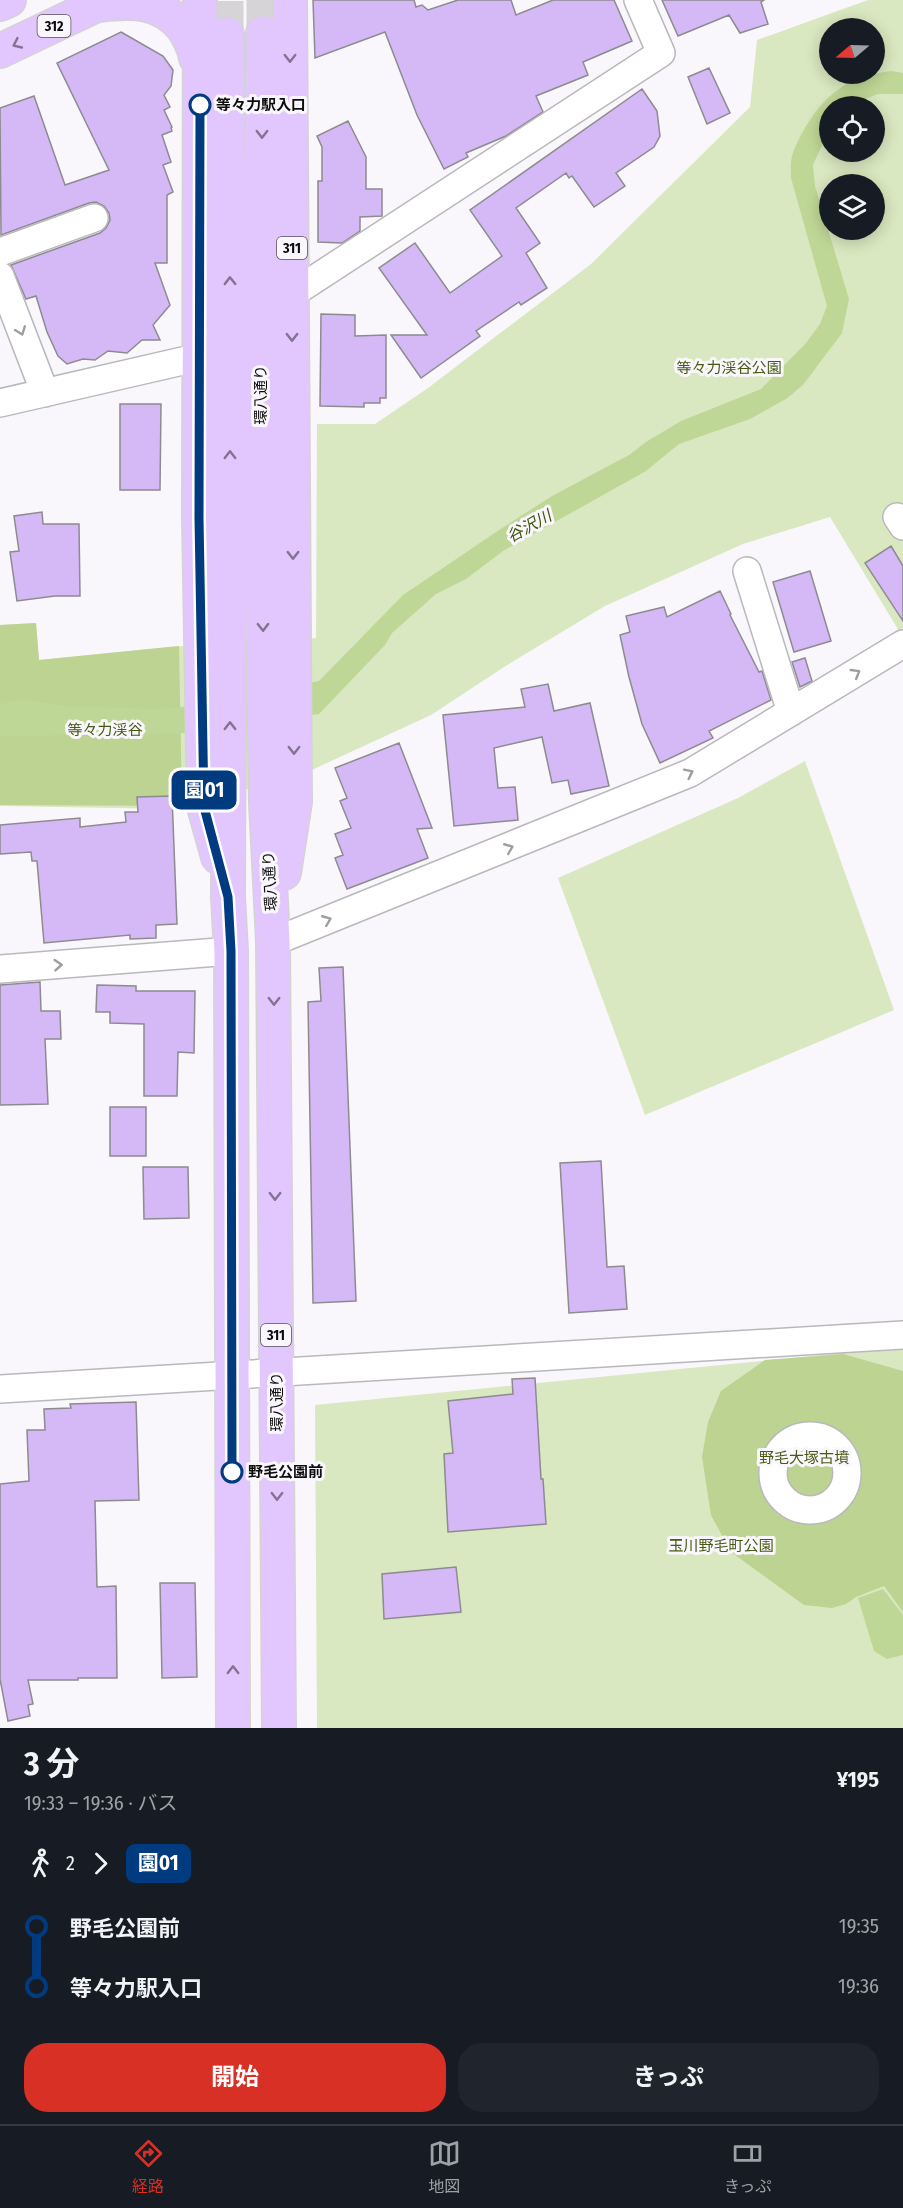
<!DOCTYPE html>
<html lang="ja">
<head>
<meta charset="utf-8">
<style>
	:root { --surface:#171b24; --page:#20242c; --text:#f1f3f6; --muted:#9ea1a6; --line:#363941; --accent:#d93025 }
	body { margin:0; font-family:"Fira Sans Condensed","Noto Sans JP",sans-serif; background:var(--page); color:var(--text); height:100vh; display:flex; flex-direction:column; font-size:22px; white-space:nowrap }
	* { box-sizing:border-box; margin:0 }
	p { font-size:20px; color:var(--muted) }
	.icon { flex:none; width:33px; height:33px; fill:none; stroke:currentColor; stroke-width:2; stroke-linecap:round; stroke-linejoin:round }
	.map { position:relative; height:1728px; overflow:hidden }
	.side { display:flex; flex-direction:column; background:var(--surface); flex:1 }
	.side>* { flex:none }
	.badge { padding:0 12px; border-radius:9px; font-size:21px; line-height:39px }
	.needle { width:39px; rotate:251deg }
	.buttons { position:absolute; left:819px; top:18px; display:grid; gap:12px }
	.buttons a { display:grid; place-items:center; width:66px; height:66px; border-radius:50%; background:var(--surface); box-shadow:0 3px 15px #0003; font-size:30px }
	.map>.badge { position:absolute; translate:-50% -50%; box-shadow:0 0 0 3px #fff }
	.legs { display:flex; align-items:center; gap:9px; height:66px; padding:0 24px; font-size:20px }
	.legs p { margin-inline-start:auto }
	.summary { display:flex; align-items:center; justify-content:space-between; height:102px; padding:0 24px }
	h1 { font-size:33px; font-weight:700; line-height:45px }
	.action { display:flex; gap:12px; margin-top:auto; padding:12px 24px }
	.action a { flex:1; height:69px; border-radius:24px; background:var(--accent); color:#fff; font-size:24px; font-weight:700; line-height:69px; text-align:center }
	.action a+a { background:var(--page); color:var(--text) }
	ul { padding:0 24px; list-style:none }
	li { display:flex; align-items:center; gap:21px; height:60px; font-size:22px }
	li i { display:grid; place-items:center; width:9px; height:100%; margin:0 8px; background:currentColor }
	li i::after { content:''; width:15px; height:15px; margin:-8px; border:4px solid; border-radius:50%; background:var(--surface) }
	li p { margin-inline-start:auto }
	li:first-child i { background:linear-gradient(#0000 50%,currentColor 0) }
	li:last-child i { background:linear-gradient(currentColor 50%,#0000 0) }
	.menu { display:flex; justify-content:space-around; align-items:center; height:84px; border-top:2px solid var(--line); background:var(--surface); font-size:16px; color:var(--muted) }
	.menu a { display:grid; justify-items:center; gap:3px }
	.menu .selected { color:var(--accent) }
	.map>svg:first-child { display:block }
	.green { fill:#d9e8c0; fill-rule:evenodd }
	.forest { fill:#bcd392 }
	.water { fill:#bfd796 }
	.building { fill:#d5b9f6; stroke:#8c8b8f; stroke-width:1.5 }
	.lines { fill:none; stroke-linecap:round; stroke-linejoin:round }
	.primary-tunnel { stroke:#d6d4d7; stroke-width:33; stroke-dasharray:33 16; stroke-linecap:butt }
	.street-casing { stroke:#b9b8bc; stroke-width:30 }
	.primary-casing { stroke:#d4d3d4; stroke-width:36 }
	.street { stroke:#fff; stroke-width:27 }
	.primary { stroke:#e2c7fe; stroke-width:33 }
	.oneway { stroke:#837392 }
	.oneway2 { stroke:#9f9e9f }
	.line-1-casing { stroke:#fff; stroke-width:14 }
	.line-1 { stroke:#003b80; stroke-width:9 }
	.stop-1-dot { fill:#fff; stroke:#003b80; stroke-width:3 }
	.labels { text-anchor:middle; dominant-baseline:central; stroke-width:6; stroke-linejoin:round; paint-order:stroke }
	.shield { fill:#f9f7fb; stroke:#545355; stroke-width:1.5 }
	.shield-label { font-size:14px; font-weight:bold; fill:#0e0d0e }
	.stop-label { font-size:15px; font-weight:bold; fill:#0e0d0e; stroke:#f9f7fb; text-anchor:start }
	.park-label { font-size:15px; fill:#475b15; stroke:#f9f7fb }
	.street-label { font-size:15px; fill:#0e0d0e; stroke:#f9f7fb }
	.water-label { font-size:16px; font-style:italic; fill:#3f520a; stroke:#f9f7fb }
</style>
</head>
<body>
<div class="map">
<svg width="903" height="1728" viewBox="0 0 903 1728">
	<rect width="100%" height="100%" fill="#f9f7fb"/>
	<path class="green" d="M868 0H903V628L899 631 830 517 743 544 605 606 504 667 431 715 303 774 173 809 0 806V625L36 623 39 660 169 647 316 638 317 424H375L428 388 591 264 750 107 757 40ZM830 28H874V74H830ZM830 106H874V152H830ZM830 184H874V230H830Z
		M805 761 894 1010 645 1115 558 878 738 798Z
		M903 1347V1728H317L315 1405Z"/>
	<path class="forest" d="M36 623 39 660 179 646 182 806 0 805V625Z
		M843 1354 903 1371V1612L884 1586 856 1597 846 1604 832 1608 804 1605 731 1552 711 1515 702 1457 708 1422 721 1391 765 1360Z"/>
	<path class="water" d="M891 71 903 73V94H878L851 104 848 106H830L829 130 813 165 815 186 849 299 842 333 803 385 786 399 750 419 679 444 646 471 503 551 466 579 436 594 392 633 385 645 319 714 176 734 0 736V704L25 699 64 706 152 709 176 708 319 681 403 595 502 528 552 496 629 455 646 442 681 421 761 389 806 343 820 324 827 306 791 178C790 156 792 153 802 133 824 94 847 77 891 71Z
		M883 1589 903 1615V1655L887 1659 874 1651 858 1598Z"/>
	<path class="building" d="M313 0H414L416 7 422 5 428 10 458 0H511L516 15 553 0H614L632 41 583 62 588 75 536 96 543 112 506 136 466 153 468 157 444 169 417 115 385 32 315 58Z
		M662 0H764L761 2 768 24 740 33 729 15 678 36Z
		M121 32 163 56 173 70 171 86 164 95 170 107 164 110 172 127 171 128 172 131 162 135 171 162 163 165 173 192 167 195V263H155L170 305 153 325 160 340H142L127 353 108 351 95 360 83 359 67 364 58 356 47 332 36 296 26 299 11 265 100 233 106 228 110 220 109 213 104 206 96 202 89 203 1 235 0 108 34 96 65 185 109 170 57 63Z
		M709 68 730 113 707 124 688 77Z
		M642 89 657 111 660 136 654 147 616 173 625 186 594 207 572 176 569 178 566 173 516 208 540 243 526 253 547 288 521 305 519 302 476 331 480 336 421 378 391 335H427L379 268 415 243 450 293 502 256 470 210Z
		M348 121 366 157V189H382V216L360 217V231L342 243 318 242V181H322V147L317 136Z
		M321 314 355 315V336L386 335V398H380V403H364V407L320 406Z
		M120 404H161L160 490H120Z
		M42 512 43 524H79L80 596H55L17 601 10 552 19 551 14 516Z
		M891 546 903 566V621L865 563Z
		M810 571 831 641 794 652 773 582Z
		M720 591 731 614 730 615 759 672 762 671 771 700 709 731 713 738 660 763 642 724 629 677 620 635 630 632 626 616 664 607 667 617Z
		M805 658 812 681 800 687 792 662Z
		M548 684 554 711 590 703 609 786 571 794 568 780 552 783 542 737 494 748 498 788 515 787 518 820 454 826 443 715 525 707 521 689Z
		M399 743 432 828 417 829 428 858 347 889 335 858 343 855 335 834 351 828 340 801 347 798 335 768Z
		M172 796 177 924 156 925V938L130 939V935L44 943 37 861H32L31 852 0 854V825L80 818V827L126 822 125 812H138L137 797Z
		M343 967 356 1301 313 1303 308 1002 321 1001 319 968Z
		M40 982 41 1011H60L61 1039H45L48 1104 0 1105V985Z
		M97 985 136 986V991H195L194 1053 178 1052 177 1096H144V1024L110 1023V1012H96Z
		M110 1107H146V1156H110Z
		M601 1161 607 1267 624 1266 627 1309 569 1313 560 1163Z
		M143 1167H188L189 1218 144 1219Z
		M535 1378 541 1479H543L546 1524 448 1532 444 1454 453 1453 448 1401 513 1394 512 1379Z
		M136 1402 139 1500 95 1501 97 1587 116 1586 117 1678H78V1680H28L33 1704 28 1705 30 1716 8 1721 0 1679V1484L29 1481 27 1430H45L44 1409 71 1408 70 1404Z
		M456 1567 461 1612 384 1619 382 1574Z
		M160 1583H195L197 1677 162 1678Z"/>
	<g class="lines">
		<path class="primary-tunnel" d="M263 0V33
			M227 34V0"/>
		<g class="street-casing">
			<path id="street" d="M0 252 94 218
				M0 276 45 393
				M292 294 661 53 638 0
				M0 403 200 357
				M897 517 903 526
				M747 571 791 712
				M273 942 690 773 903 644
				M0 969 231 951
				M0 1389 903 1335
				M773 1473a37 37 0 1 1 74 0a37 37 0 1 1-74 0Z"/>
		</g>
		<g class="primary-casing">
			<path id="primary" d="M200 0 199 518 204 807 218 857
				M0 4 9 0
				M98 5C133 1 161 0 183 28 189 37 194 47 196 58
				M263 33 261 506 266 803 273 942 279 1728
				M227 34 230 340 228 897 231 951 233 1728
				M0 51 107 0
				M284 873 295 802 290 0"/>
		</g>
		<use href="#street" class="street"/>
		<use href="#primary" class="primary"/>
	</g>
	<defs><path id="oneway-chevron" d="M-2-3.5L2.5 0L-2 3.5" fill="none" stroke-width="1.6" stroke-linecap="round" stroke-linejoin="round" transform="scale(1.5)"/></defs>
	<g class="oneway">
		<use href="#oneway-chevron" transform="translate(17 44) rotate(155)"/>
		<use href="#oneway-chevron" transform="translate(290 58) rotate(90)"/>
		<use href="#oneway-chevron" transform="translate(262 134) rotate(90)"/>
		<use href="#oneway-chevron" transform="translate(230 281) rotate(-91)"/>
		<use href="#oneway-chevron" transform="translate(292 337) rotate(90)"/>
		<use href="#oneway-chevron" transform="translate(230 455) rotate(-90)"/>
		<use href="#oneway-chevron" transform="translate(293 555) rotate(90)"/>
		<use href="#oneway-chevron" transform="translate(263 627) rotate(89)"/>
		<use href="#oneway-chevron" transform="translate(230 726) rotate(-90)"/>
		<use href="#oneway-chevron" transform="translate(294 750) rotate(90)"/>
		<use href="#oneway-chevron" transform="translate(274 1001) rotate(90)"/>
		<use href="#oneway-chevron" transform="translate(275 1196) rotate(90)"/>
		<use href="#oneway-chevron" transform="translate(277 1496) rotate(90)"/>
		<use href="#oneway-chevron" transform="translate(233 1670) rotate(-90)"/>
	</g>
	<g class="oneway2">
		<use href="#oneway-chevron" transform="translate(21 331) rotate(69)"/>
		<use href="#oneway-chevron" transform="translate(856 673) rotate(-31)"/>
		<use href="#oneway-chevron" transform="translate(689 773) rotate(-26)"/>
		<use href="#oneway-chevron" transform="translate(509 848) rotate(-22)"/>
		<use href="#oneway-chevron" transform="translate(327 920) rotate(-22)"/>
		<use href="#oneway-chevron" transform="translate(58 965) rotate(-4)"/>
	</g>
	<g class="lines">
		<g class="line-1-casing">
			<path id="line-1" d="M200 105 199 518 204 807 228 897 231 951 232 1472"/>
		</g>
		<use href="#line-1" class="line-1"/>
	</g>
	<g class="stop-1-dot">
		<circle cx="200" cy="105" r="10"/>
		<circle cx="232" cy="1472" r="10"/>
	</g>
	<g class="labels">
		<g class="shield">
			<rect x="37.5" y="15" width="33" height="22" rx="4.5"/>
			<rect x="277" y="237" width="30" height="22" rx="4.5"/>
			<rect x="261" y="1324" width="30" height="22" rx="4.5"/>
		</g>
		<g class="shield-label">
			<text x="54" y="26">312</text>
			<text x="292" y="248">311</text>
			<text x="276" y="1335">311</text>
		</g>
		<g class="stop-label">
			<text x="216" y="105">等々力駅入口</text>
			<text x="248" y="1472">野毛公園前</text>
		</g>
		<g class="park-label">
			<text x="729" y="368">等々力渓谷公園</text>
			<text x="105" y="730">等々力渓谷</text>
			<text x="804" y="1458">野毛大塚古墳</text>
			<text x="721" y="1546">玉川野毛町公園</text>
		</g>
		<g class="street-label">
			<text transform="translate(261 395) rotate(-90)">環八通り</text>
			<text transform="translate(270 881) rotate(-93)">環八通り</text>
			<text transform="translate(277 1402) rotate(-90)">環八通り</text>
		</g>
		<g class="water-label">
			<text transform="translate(529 526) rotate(-29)">谷沢川</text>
		</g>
	</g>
</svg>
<div class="buttons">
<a><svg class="needle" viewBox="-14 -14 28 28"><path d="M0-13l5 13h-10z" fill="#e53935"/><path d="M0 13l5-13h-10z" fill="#9ea1a6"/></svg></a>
<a><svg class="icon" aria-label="locate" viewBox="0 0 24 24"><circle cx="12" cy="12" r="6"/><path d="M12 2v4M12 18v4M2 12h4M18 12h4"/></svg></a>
<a><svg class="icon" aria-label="layers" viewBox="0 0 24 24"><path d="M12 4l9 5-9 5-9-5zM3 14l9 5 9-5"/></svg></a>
</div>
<b class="badge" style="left:204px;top:790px;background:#003b80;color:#fff">園01</b>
</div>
<section class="side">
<div class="summary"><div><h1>3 分</h1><p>19:33 – 19:36 · バス</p></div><b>¥195</b></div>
<div class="legs"><svg class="icon" aria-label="walk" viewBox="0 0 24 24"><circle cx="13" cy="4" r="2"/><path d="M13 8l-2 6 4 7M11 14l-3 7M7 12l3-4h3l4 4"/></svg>2<svg class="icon" aria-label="forward" viewBox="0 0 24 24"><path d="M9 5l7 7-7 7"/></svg><b class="badge" style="background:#003b80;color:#fff">園01</b></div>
<ul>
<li><i style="color:#003b80"></i><b>野毛公園前</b><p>19:35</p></li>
<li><i style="color:#003b80"></i><b>等々力駅入口</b><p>19:36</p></li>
</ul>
<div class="action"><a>開始</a><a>きっぷ</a></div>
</section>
<nav class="menu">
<a class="selected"><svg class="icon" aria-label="directions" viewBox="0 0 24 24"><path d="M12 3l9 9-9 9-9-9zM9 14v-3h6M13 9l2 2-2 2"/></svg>経路</a>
<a><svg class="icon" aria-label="map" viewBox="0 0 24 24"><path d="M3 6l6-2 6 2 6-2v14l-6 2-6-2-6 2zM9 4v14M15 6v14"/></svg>地図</a>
<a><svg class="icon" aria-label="tickets" viewBox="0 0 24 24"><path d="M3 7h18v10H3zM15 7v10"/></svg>きっぷ</a>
</nav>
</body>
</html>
